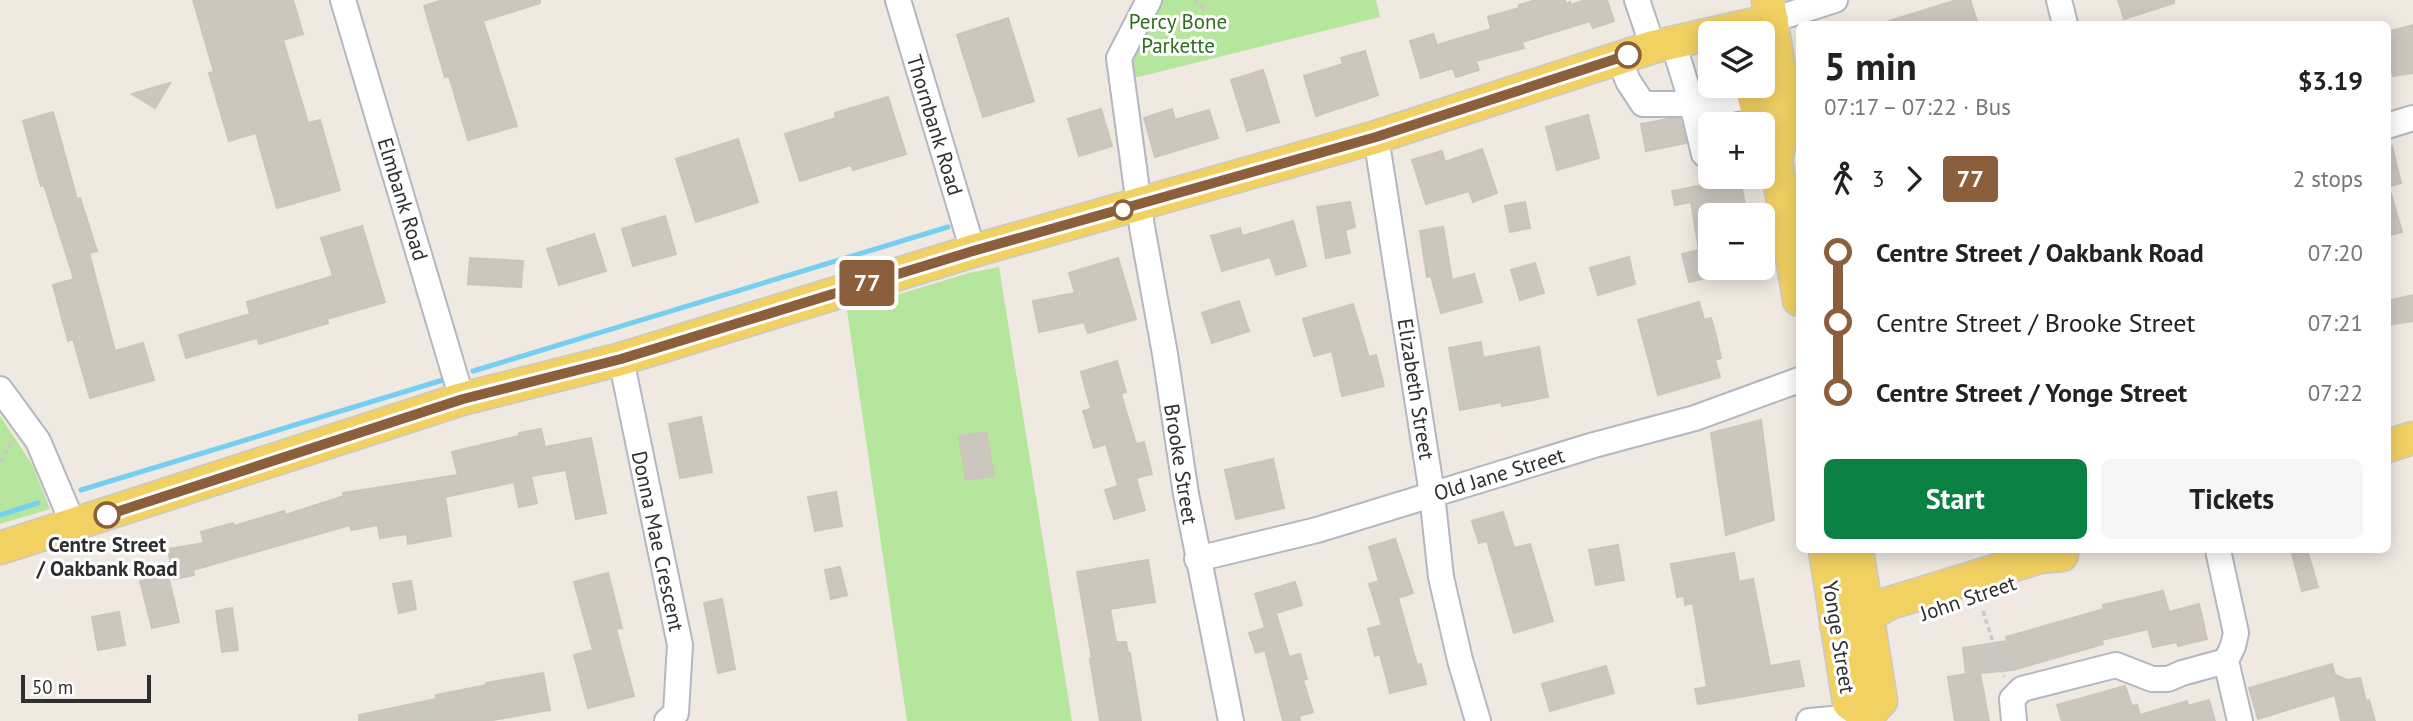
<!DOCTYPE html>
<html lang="en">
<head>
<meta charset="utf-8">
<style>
	:root { --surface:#fff; --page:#f6f6f6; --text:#222; --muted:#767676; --accent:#0b8043 }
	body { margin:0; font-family:"PT Sans",sans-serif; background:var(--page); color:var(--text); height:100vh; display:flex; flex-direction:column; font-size:26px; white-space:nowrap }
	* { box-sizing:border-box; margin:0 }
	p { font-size:23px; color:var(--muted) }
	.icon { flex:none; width:38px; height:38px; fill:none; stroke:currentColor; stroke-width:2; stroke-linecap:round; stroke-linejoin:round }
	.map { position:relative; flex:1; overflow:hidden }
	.side { position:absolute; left:1796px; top:21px; width:595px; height:532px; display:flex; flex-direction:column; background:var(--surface); border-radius:10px; box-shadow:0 4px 18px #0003 }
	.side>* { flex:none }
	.badge { padding:0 14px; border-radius:5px; font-size:24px; line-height:46px }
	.tools { position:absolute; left:1698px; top:21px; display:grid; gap:14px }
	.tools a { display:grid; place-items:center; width:77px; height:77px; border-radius:10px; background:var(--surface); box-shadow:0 4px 18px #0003; font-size:35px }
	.scale { position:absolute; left:21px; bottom:18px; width:130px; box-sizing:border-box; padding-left:7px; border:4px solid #2e2e2e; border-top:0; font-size:19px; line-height:24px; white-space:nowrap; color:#2e2e2e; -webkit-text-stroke:5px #fff; paint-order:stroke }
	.map>.badge { position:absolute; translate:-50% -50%; box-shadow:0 0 0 4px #fff }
	.legs { display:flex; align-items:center; gap:10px; height:77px; padding:0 28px; font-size:23px }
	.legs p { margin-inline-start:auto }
	.head { display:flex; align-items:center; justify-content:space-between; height:119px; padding:0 28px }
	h1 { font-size:38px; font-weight:800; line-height:52px }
	.primary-button { display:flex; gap:14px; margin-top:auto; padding:14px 28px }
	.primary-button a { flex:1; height:80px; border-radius:10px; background:var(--accent); color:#fff; font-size:28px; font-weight:800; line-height:80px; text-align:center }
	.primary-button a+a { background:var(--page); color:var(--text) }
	ul { padding:0 28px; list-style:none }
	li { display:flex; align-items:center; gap:24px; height:70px; font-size:26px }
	li i { display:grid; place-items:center; width:10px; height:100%; margin:0 9px; background:currentColor }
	li i::after { content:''; width:18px; height:18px; margin:-9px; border:5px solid; border-radius:50%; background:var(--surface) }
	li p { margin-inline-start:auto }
	li:first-child i { background:linear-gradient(#0000 50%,currentColor 0) }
	li:last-child i { background:linear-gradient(currentColor 50%,#0000 0) }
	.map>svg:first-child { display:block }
	.green { fill:#b6e59e }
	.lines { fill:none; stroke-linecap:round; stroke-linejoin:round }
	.stream { stroke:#75cff0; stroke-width:5 }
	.building { fill:#cbc7bf; stroke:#cbc5ba; stroke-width:2 }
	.minor-casing { stroke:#b4b7c1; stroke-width:28 }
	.major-casing { stroke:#c9c9c9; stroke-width:35 }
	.path { stroke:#c9c9c9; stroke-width:3.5; stroke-dasharray:5 3.5; stroke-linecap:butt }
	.minor { stroke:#fff; stroke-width:24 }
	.major { stroke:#f2d163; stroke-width:32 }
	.line-1-casing { stroke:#fff; stroke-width:16 }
	.line-1 { stroke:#8b5e3c; stroke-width:10 }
	.stop-1-dot { fill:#fff; stroke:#8b5e3c; stroke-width:3.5 }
	.labels { text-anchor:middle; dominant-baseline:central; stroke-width:6; stroke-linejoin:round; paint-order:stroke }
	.park-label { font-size:21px; fill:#2c6e1b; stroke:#fff }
	.street-label { font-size:21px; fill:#2e2e2e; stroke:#fff }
	.stop-label { font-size:21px; font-weight:bold; fill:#2e2e2e; stroke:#fff }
</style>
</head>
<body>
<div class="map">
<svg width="2413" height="721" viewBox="0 0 2413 721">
	<rect width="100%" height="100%" fill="#efe9e1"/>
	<path class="green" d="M1157 0H1376L1380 17 1134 78 1128 57Z
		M999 267 1072 721H907L847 310 969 273Z
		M0 416 32 464 50 509 0 524Z"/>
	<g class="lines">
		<path class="stream" d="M473 371 948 227
			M81 490 443 380
			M0 515 38 503"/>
	</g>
	<path class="building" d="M193 0H293L303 34 283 40 308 123 320 120 340 190 277 208 256 133 229 141 209 73 214 72Z
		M443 0H540V3L483 21 517 126 468 140 449 76 445 77 424 6Z
		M1536 0H1565L1566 4 1570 2 1571 5 1585 0H1607L1614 21 1593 28 1590 21 1522 42 1524 48 1476 61 1479 70 1456 77 1453 68 1421 78 1410 41 1433 34 1437 45 1491 29 1488 17 1519 8V5Z
		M1957 0H1970L1978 24H1889V21Z
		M2118 0H2174V3L2124 19Z
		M1008 18 1034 101 983 117 957 35Z
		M2413 25V73L2393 76 2391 68 2387 69V32Z
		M1365 51 1378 95 1316 116 1304 76 1343 64 1341 58Z
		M1263 70 1279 122 1247 131 1231 80Z
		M170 83 155 108 132 94 149 89Z
		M888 97 906 154 853 170 851 165 800 181 785 134 836 118 835 113Z
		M1101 109 1112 146 1079 156 1068 119Z
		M1172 109 1175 120 1209 110 1218 138 1155 157 1144 118Z
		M53 112 77 199 80 198 97 251 89 253 115 351 143 343 154 380 90 398 73 339 68 341 53 285 74 279 44 185 41 186 23 121Z
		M1588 115 1599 158 1557 170 1546 127Z
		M1668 119H1680L1686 143 1646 151 1641 124Z
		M738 139 758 202 696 222 676 159Z
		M2392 146 2401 183 2387 187V147Z
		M1482 149 1497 193 1473 202 1469 191 1426 204 1412 160 1442 151 1445 162Z
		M1740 178 1747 215H1710V277L1689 282 1682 254 1699 250 1691 202 1675 205 1672 191Z
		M2391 194 2402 232 2387 236V195Z
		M1350 202 1355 227 1345 230 1350 253 1326 258 1317 207Z
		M1525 202 1530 228 1510 232 1505 206Z
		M665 216 676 254 633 266 622 229Z
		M1293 221 1306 266 1276 275 1270 257 1222 271 1211 236 1240 228 1242 236Z
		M362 226 385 302 327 319 328 323 259 344 257 338 186 358 179 335 250 314 247 302 333 276 321 238Z
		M1443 227 1452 280 1474 274 1482 302 1441 313 1431 276 1427 277 1420 231Z
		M594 234 606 271 559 285 547 249Z
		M1629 257 1635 284 1598 295 1590 268Z
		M470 258 523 261 521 287 468 284Z
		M1118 258 1136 319 1088 333 1084 322 1039 332 1033 301 1075 293 1069 273Z
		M1535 263 1544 293 1520 300 1511 270Z
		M2413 295V321L2387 325V301Z
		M1239 301 1249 331 1212 343 1202 313Z
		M1699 302 1704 320 1711 318 1716 336 1721 358 1715 360 1720 377 1658 395 1638 320Z
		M1353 304 1369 357 1376 355 1384 386 1342 396 1332 351 1314 356 1303 319Z
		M1481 342 1483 358 1539 347 1548 397 1502 406 1501 402 1460 410 1449 348Z
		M1117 361 1126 392 1121 394 1136 444 1144 442 1152 474 1136 478 1145 510 1114 519 1105 490 1118 486 1106 444 1094 448 1083 411 1091 409 1081 372Z
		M701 417 712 472 680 478 669 424Z
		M1761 420 1774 520 1726 535 1711 433Z
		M541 429 545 447 591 438 606 513 576 519 566 470 531 476 537 503 519 507 514 482 445 497 451 536 408 544 407 534 380 538 378 525 351 530 350 525 193 570 194 575 174 579 168 549 204 543 201 532 233 523 234 526 284 511 285 515 344 496 343 493 458 475 452 452 519 436V433Z
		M986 432 994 476 966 480 959 436Z
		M1273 459 1284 508 1236 519 1225 470Z
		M836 492 842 526 815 531 808 497Z
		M1503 512 1514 548 1530 544 1553 621 1514 633 1487 541 1479 543 1472 521Z
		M1395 539 1413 593 1398 598 1417 665 1421 664 1426 684 1390 693 1380 654 1375 656 1368 629 1382 625 1369 584 1379 581 1369 547Z
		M1618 545 1624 580 1596 585 1589 550Z
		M2291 550H2307L2318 587 2302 591Z
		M1734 553 1739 582 1753 579 1770 666 1799 661 1804 686 1698 704 1695 689 1707 687 1693 603 1685 605 1684 596 1677 597 1671 564Z
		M1148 560 1155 602 1110 609 1116 642H1126L1128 653H1130L1141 721H1100L1090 659H1092L1077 572Z
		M840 567 847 595 831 599 825 570Z
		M608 573 622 628 616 629 634 696 588 708 574 655 593 650 574 582Z
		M168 575 179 622 152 628 140 581Z
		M411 581 416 609 399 613 393 584Z
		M1295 582 1302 605 1276 613 1289 657 1300 654 1307 679 1303 680 1313 712 1299 716 1300 721H1283L1265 650 1256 653 1249 633 1265 628 1255 594Z
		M2163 591 2169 612 2199 604 2207 639 2178 646 2177 642 2153 647 2148 629 2102 640 2103 644 2013 670 1980 673 1989 721H1955L1948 677 1966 674 1963 648 2007 641 2006 637 2104 609 2103 605Z
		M722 599 735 669 718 673 704 603Z
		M232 608 238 650 222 652 216 611Z
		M119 612 125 645 98 650 92 617Z
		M2332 664 2335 675 2348 680 2360 678 2366 701 2369 700 2375 721H2341L2335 695 2258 719 2249 688Z
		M1606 666 1614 693 1550 711 1542 684Z
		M543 673 550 710 487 721H359V715L436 699V695L487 685 486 683Z
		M2125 686 2132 706 2137 705 2140 715 2187 701 2188 706 2209 700 2215 721H2062L2057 705Z"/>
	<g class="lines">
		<g class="minor-casing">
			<path id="minor" d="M343 0 462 399
				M898 0 973 251
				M1149 0 1119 58 1142 227 1165 354 1186 494 1231 721
				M1637 0 1653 47
				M2059 0 2065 24
				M1772 20 1835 0
				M1619 58 1628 81 1643 104H1692L1673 42
				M1720 101 1725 124
				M2387 126 2413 118
				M1376 137 1432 494 1441 577 1460 660 1478 721
				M1710 153 1704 154 1692 104 1753 97
				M621 359 680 645 676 713 667 721
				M0 389 38 441 74 526
				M2218 550 2236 633 2233 646 2226 661 2240 721
				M1197 559 1317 530 1594 445 1695 418 1799 380
				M1809 721 1867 716
				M2014 721 2012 699 2022 689 2116 665 2152 679H2168L2182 673 2226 661"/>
		</g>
		<g class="major-casing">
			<path id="major" d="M1768 1 1786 108 1776 160
				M1751 86 1761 124
				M1762 127 1776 160 1799 300
				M2387 446 2413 438
				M0 548 462 399 621 359 973 251 1376 137 1653 47 1772 20
				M1825 550 1849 703 1867 716V721
				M1857 550 1881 701 1867 716
				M1836 624 1867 616 1890 603 2040 557 2062 555"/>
		</g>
		<path class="path" d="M1194 0 1205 9
			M0 462 14 439
			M1983 611 2004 677"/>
		<use href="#minor" class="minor"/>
		<use href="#major" class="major"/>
	</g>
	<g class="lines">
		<g class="line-1-casing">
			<path id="line-1" d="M107 515 463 399 621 359 973 251 1376 137 1628 55"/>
		</g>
		<use href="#line-1" class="line-1"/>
	</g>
	<g class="stop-1-dot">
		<circle cx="1628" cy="55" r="12"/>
		<circle cx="1123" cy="210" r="9"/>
		<circle cx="107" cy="515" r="12"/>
	</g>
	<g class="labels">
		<g class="park-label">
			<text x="1178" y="21">Percy Bone<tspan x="1178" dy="24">Parkette</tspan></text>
		</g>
		<g class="street-label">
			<text transform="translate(935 125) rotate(73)">Thornbank Road</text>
			<text transform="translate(403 199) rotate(73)">Elmbank Road</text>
			<text transform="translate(1416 389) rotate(81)">Elizabeth Street</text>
			<text transform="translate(1181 464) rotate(81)">Brooke Street</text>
			<text transform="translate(1499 474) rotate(-17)">Old Jane Street</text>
			<text transform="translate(658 541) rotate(78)">Donna Mae Crescent</text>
			<text transform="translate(1968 598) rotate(-19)">John Street</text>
			<text transform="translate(1839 637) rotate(81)">Yonge Street</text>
		</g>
		<g class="stop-label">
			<text x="107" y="544">Centre Street<tspan x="107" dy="24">/ Oakbank Road</tspan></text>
		</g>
	</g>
</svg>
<div class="tools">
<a><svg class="icon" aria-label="layers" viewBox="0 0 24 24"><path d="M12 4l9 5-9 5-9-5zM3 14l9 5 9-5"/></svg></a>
<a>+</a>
<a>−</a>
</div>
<div class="scale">50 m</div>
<b class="badge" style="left:867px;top:283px;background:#8b5e3c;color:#fff">77</b>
<section class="side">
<div class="head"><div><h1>5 min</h1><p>07:17 – 07:22 · Bus</p></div><b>$3.19</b></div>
<div class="legs"><svg class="icon" aria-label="walk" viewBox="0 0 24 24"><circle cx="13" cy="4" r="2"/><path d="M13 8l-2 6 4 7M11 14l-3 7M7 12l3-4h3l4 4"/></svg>3<svg class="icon" aria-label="forward" viewBox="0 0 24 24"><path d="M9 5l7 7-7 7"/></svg><b class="badge" style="background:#8b5e3c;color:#fff">77</b><p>2 stops</p></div>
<ul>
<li><i style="color:#8b5e3c"></i><b>Centre Street / Oakbank Road</b><p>07:20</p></li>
<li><i style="color:#8b5e3c"></i><span>Centre Street / Brooke Street</span><p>07:21</p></li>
<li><i style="color:#8b5e3c"></i><b>Centre Street / Yonge Street</b><p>07:22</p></li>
</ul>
<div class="primary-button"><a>Start</a><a>Tickets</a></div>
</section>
</div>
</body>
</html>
